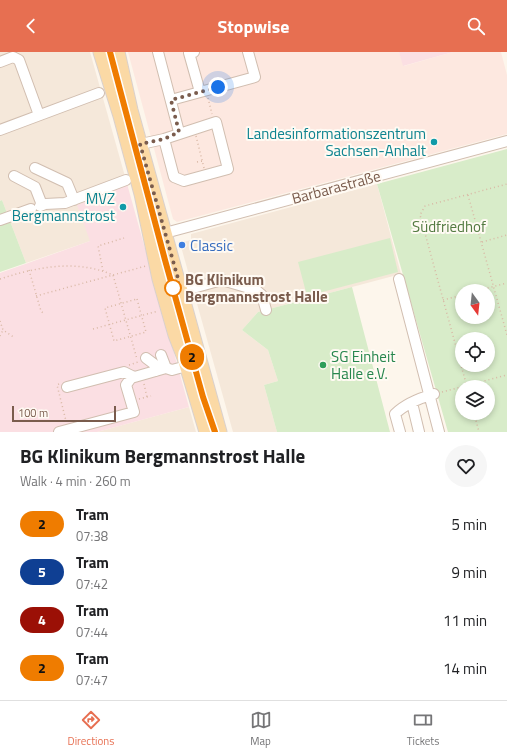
<!DOCTYPE html>
<html lang="en">
<head>
<meta charset="utf-8">
<style>
	:root { --surface:#fff; --page:#f6f6f6; --text:#202124; --muted:#757577; --line:#e0e0e0; --accent:#e76f51 }
	body { margin:0; font-family:"Titillium Web",sans-serif; background:var(--page); color:var(--text); height:100vh; display:flex; flex-direction:column; font-size:15px; white-space:nowrap }
	* { box-sizing:border-box; margin:0 }
	p { font-size:13px; color:var(--muted) }
	.icon { flex:none; width:22px; height:22px; fill:none; stroke:currentColor; stroke-width:2; stroke-linecap:round; stroke-linejoin:round }
	.map { position:relative; height:380px; overflow:hidden }
	.panel { display:flex; flex-direction:column; background:var(--surface); flex:1 }
	.panel>* { flex:none }
	.badge { padding:0 8px; border-radius:13px; font-size:14px; line-height:26px }
	.needle { width:26px; rotate:165deg }
	.controls { position:absolute; left:455px; top:232px; display:grid; gap:8px }
	.controls a { display:grid; place-items:center; width:40px; height:40px; border-radius:50%; background:var(--surface); box-shadow:0 2px 6px #0003; font-size:20px }
	.scale { position:absolute; left:12px; bottom:10px; width:104px; box-sizing:border-box; padding-left:4px; border:2px solid #7a5c4d; border-top:0; font-size:11px; line-height:14px; white-space:nowrap; color:#7a5c4d; -webkit-text-stroke:3px #fffaf3; paint-order:stroke }
	.you { position:absolute; width:20px; height:20px; margin:-10px; border:3px solid #fff; border-radius:50%; background:#1a73e8; box-shadow:0 0 0 6px #1a73e833 }
	.map>.badge { position:absolute; translate:-50% -50%; box-shadow:0 0 0 2px #fff }
	.round { display:grid; place-items:center; flex:none; width:42px; height:42px; border-radius:21px; background:var(--page) }
	.overview { display:flex; align-items:center; justify-content:space-between; height:68px; padding:0 20px }
	h1 { font-size:19px; font-weight:700; line-height:30px }
	ul { padding:0; list-style:none }
	li { display:flex; align-items:center; gap:12px; height:48px; padding:0 20px }
	li div { flex:1 }
	li b { display:block; font-size:15px }
	li em { font-style:normal }
	li .badge { min-width:44px; font-weight:700; text-align:center }
	header { display:flex; justify-content:space-between; align-items:center; height:52px; padding:0 20px; background:var(--accent); color:#fff; font-size:18px; font-weight:700 }
	.menu { display:flex; justify-content:space-around; align-items:center; height:56px; border-top:1px solid var(--line); background:var(--surface); font-size:11px; color:var(--muted) }
	.menu a { display:grid; justify-items:center; gap:2px }
	.menu .active { color:var(--accent) }
	.map>svg:first-child { display:block }
	.residential { fill:#f5e8da }
	.commercial { fill:#fde8e0 }
	.medical { fill:#fbdfe3 }
	.green { fill:#d8ecc9; fill-rule:evenodd }
	.lines { fill:none; stroke-linecap:round; stroke-linejoin:round }
	.minor-casing { stroke:#d1beb0; stroke-width:12 }
	.major-casing { stroke:#dad1cd; stroke-width:15 }
	.path { stroke:#d9b8a5; stroke-width:1.5; stroke-dasharray:1 3; stroke-linecap:butt }
	.minor { stroke:#fff; stroke-width:10 }
	.major { stroke:#fbd9a5; stroke-width:13 }
	.tram { stroke:#b9a8c9; stroke-width:1 }
	.line-casing { stroke:#fff; stroke-width:9 }
	.line { stroke:#ef7c00; stroke-width:6 }
	.walk { stroke:#7a5c4d; stroke-width:4; stroke-dasharray:0 7.2 }
	.culture-dot { fill:#0f9aa8; stroke:#fffaf3; stroke-width:1.5 }
	.shop-dot { fill:#3f7fe0; stroke:#fffaf3; stroke-width:1.5 }
	.stop-dot { fill:#fff; stroke:#ef7c00; stroke-width:2 }
	.leisure-dot { fill:#2e9e5b; stroke:#fffaf3; stroke-width:1.5 }
	.labels { text-anchor:middle; dominant-baseline:central; stroke-width:4; stroke-linejoin:round; paint-order:stroke }
	.culture-label { font-size:15px; fill:#0d838f; stroke:#fffaf3; text-anchor:end }
	.street-label { font-size:15px; fill:#7a5c4d; stroke:#fffaf3 }
	.park-label { font-size:15px; fill:#537a41; stroke:#fffaf3 }
	.shop-label { font-size:15px; fill:#366cbe; stroke:#fffaf3; text-anchor:start }
	.stop-label { font-size:15px; font-weight:bold; fill:#7a5c4d; stroke:#fffaf3; text-anchor:start }
	.leisure-label { font-size:15px; fill:#27864d; stroke:#fffaf3; text-anchor:start }
</style>
</head>
<body>
<header><svg class="icon" aria-label="back" viewBox="0 0 24 24"><path d="M15 5l-7 7 7 7"/></svg>Stopwise<svg class="icon" aria-label="search" viewBox="0 0 24 24"><circle cx="10" cy="10" r="6"/><path d="M15 15l6 6"/></svg></header>
<div class="map">
<svg width="507" height="380" viewBox="0 0 507 380">
	<rect width="100%" height="100%" fill="#fdf6ec"/>
	<path class="residential" d="M0 0H90L126 128 110 141 90 189 26 211 2 148 0 149Z
		M377 132 401 222 258 260 242 278 268 298 278 329 264 333 277 380H233L180 191 191 188V182Z
		M189 355 196 380H97Z"/>
	<path class="commercial" d="M128 0H399L404 14 453 0H501L507 23V82L177 170 173 167Z"/>
	<path class="medical" d="M399 0H453L403 14Z
		M126 128 189 355 97 380H0V221L90 189 77 153 110 141 109 135Z"/>
	<path class="green" d="M507 97V380H448L377 132ZM462 239H488V265H462ZM462 287H488V313H462ZM462 335H488V361H462Z
		M2 148 26 211 0 220V149Z
		M390 186 398 220 307 244 298 210Z
		M352 235 390 380H277L264 333 278 329 268 298 242 278 258 260Z"/>
	<g class="lines">
		<g class="minor-casing">
			<path id="minor" d="M158 0 179 80
				M194 0 189 1 200 40
				M0 10 13 5 19 8 39 63
				M171 48 255 25 248 0
				M0 78 99 41
				M141 92 164 87 216 70 228 117 184 129 174 125 164 87
				M35 116 67 131 74 148
				M14 124 35 135 42 153
				M40 154 45 152 65 151 126 128
				M0 168 31 157
				M165 181 507 89
				M399 227 439 380
				M182 239 222 228 256 238 262 243 266 258
				M161 303 166 316
				M146 306 154 312 156 319
				M67 335 124 320 134 325
				M412 351 419 380
				M59 380 134 360 126 333 131 326 166 316 172 318 183 315 187 317
				M400 380 395 362C406 351 420 346 434 342"/>
		</g>
		<g class="major-casing">
			<path id="major" d="M100 0 120 64 141 142 159 227 175 283 184 306 206 380
				M118 0 131 58 220 380"/>
		</g>
		<path class="path" d="M208 46 212 62
			M196 84 204 116
			M197 110 203 109
			M468 143 507 283
			M482 190 507 183
			M29 218 41 259 44 262
			M103 219 98 194 124 186
			M0 227C37 215 76 207 113 223L137 307
			M476 239 507 231
			M36 244 146 214
			M137 247 146 280 114 289 105 256Z
			M443 248 462 243
			M0 269 3 278 15 286
			M93 277 158 259
			M0 284 3 278
			M129 313 138 310
			M59 332 57 333 66 369
			M144 332 147 345
			M467 335 420 163 425 154 507 132
			M442 340 507 323
			M139 347 151 344
			M474 361 479 380"/>
		<use href="#minor" class="minor"/>
		<use href="#major" class="major"/>
		<path class="tram" d="M110 0 165 208 203 345 215 380"/>
	</g>
	<g class="lines">
		<g class="line-casing">
			<path id="line" d="M110 0 165 208 203 345 215 380"/>
		</g>
		<use href="#line" class="line"/>
		<path class="walk" d="M173 236 179 230 140 92 164 87 179 80 171 48 218 35"/>
	</g>
	<g class="culture-dot">
		<circle cx="434" cy="90" r="4"/>
		<circle cx="123" cy="155" r="4"/>
	</g>
	<circle class="shop-dot" cx="182" cy="193" r="4"/>
	<circle class="stop-dot" cx="173" cy="236" r="8"/>
	<circle class="leisure-dot" cx="323" cy="313" r="4"/>
	<g class="labels">
		<g class="culture-label">
			<text x="426" y="81">Landesinformationszentrum<tspan x="426" dy="17">Sachsen-Anhalt</tspan></text>
			<text x="115" y="146">MVZ<tspan x="115" dy="17">Bergmannstrost</tspan></text>
		</g>
		<g class="street-label">
			<text transform="translate(336 135) rotate(-15)">Barbarastraße</text>
		</g>
		<g class="park-label">
			<text x="449" y="174">Südfriedhof</text>
		</g>
		<g class="shop-label">
			<text x="190" y="193">Classic</text>
		</g>
		<g class="stop-label">
			<text x="185" y="227">BG Klinikum<tspan x="185" dy="17">Bergmannstrost Halle</tspan></text>
		</g>
		<g class="leisure-label">
			<text x="331" y="304">SG Einheit<tspan x="331" dy="17">Halle e.V.</tspan></text>
		</g>
	</g>
</svg>
<div class="controls">
<a><svg class="needle" viewBox="-14 -14 28 28"><path d="M0-13l5 13h-10z" fill="#e53935"/><path d="M0 13l5-13h-10z" fill="#757577"/></svg></a>
<a><svg class="icon" aria-label="locate" viewBox="0 0 24 24"><circle cx="12" cy="12" r="6"/><path d="M12 2v4M12 18v4M2 12h4M18 12h4"/></svg></a>
<a><svg class="icon" aria-label="layers" viewBox="0 0 24 24"><path d="M12 4l9 5-9 5-9-5zM3 14l9 5 9-5"/></svg></a>
</div>
<div class="scale">100 m</div>
<div class="you" style="left:218px;top:35px"></div>
<b class="badge" style="left:192px;top:305px;background:#ef7c00;color:#111">2</b>
</div>
<section class="panel">
<div class="overview"><div><h1>BG Klinikum Bergmannstrost Halle</h1><p>Walk · 4 min · 260 m</p></div><a class="round"><svg class="icon" aria-label="heart" viewBox="0 0 24 24"><path d="M12 20l-8-8c-3-5 5-10 8-4 3-6 11-1 8 4z"/></svg></a></div>
<ul>
<li><span class="badge" style="background:#ef7c00;color:#111">2</span><div><b>Tram</b><p>07:38</p></div><em>5 min</em></li>
<li><span class="badge" style="background:#0f3f93;color:#fff">5</span><div><b>Tram</b><p>07:42</p></div><em>9 min</em></li>
<li><span class="badge" style="background:#9b1006;color:#fff">4</span><div><b>Tram</b><p>07:44</p></div><em>11 min</em></li>
<li><span class="badge" style="background:#ef7c00;color:#111">2</span><div><b>Tram</b><p>07:47</p></div><em>14 min</em></li>
</ul>
</section>
<nav class="menu">
<a class="active"><svg class="icon" aria-label="directions" viewBox="0 0 24 24"><path d="M12 3l9 9-9 9-9-9zM9 14v-3h6M13 9l2 2-2 2"/></svg>Directions</a>
<a><svg class="icon" aria-label="map" viewBox="0 0 24 24"><path d="M3 6l6-2 6 2 6-2v14l-6 2-6-2-6 2zM9 4v14M15 6v14"/></svg>Map</a>
<a><svg class="icon" aria-label="tickets" viewBox="0 0 24 24"><path d="M3 7h18v10H3zM15 7v10"/></svg>Tickets</a>
</nav>
</body>
</html>
